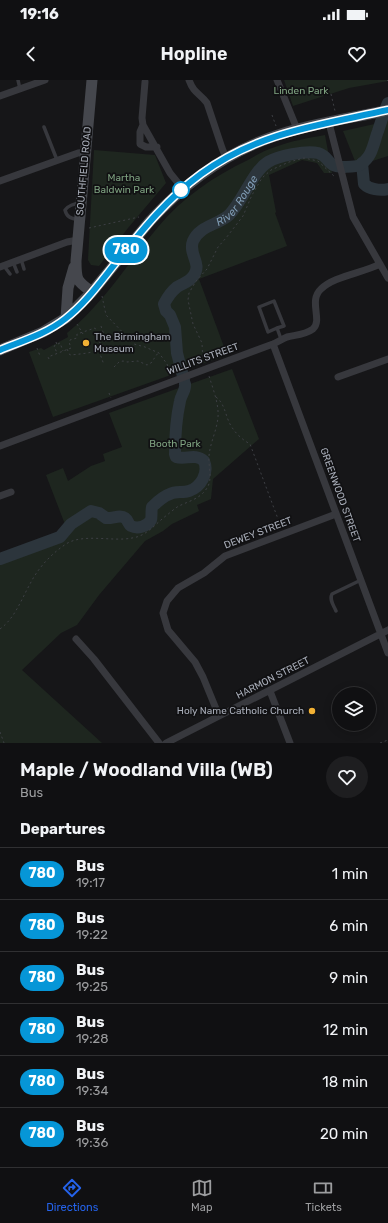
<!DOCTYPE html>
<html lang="en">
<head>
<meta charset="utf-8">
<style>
	:root { --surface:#101012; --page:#1e1e20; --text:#f1f3f6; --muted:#9c9d9f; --line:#303032; --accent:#2563eb }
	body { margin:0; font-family:Rubik,sans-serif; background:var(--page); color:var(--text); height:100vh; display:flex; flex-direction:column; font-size:15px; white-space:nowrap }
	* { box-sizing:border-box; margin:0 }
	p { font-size:13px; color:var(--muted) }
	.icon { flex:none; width:22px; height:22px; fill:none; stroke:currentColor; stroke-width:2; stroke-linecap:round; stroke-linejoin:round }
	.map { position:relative; height:663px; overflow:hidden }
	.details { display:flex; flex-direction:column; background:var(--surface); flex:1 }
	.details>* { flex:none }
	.badge { padding:0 8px; border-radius:13px; font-size:14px; line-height:26px }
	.fabs { position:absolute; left:332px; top:607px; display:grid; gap:8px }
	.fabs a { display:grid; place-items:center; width:44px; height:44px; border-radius:50%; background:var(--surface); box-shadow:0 2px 10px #0003,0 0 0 1px var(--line); font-size:20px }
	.map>.badge { position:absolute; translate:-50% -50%; box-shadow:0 0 0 2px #fff }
	h2 { padding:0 20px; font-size:15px; line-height:36px }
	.round { display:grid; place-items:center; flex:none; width:42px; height:42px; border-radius:21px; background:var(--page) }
	.headline { display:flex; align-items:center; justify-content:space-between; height:68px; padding:0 20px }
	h1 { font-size:19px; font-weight:600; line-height:30px }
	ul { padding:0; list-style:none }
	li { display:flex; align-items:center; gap:12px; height:52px; padding:0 20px; border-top:1px solid var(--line) }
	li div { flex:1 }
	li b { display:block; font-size:15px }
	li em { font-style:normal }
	li .badge { min-width:44px; font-weight:700; text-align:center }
	.status { display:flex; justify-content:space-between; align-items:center; height:28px; padding:0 20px; background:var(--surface); direction:ltr }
	.status svg { height:11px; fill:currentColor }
	header { display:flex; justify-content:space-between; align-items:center; height:52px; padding:0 20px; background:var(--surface); font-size:18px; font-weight:600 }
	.tab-bar { display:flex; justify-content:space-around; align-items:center; height:56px; border-top:1px solid var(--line); background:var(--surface); font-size:11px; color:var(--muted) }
	.tab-bar a { display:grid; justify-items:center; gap:2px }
	.tab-bar .selected { color:var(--accent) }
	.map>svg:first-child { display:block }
	.green { fill:#1e261f }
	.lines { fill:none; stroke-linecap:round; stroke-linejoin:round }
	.river { stroke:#2c353c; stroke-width:12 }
	.path { stroke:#3d3f44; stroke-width:1; stroke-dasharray:2 3; stroke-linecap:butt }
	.lane { stroke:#37383d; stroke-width:3.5 }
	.street { stroke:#37383d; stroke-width:7 }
	.secondary { stroke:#45474d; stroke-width:11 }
	.line-casing { stroke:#fff; stroke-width:9 }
	.line { stroke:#0696d7; stroke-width:6 }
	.stop-dot { fill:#fff; stroke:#0696d7; stroke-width:2 }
	.poi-dot { fill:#f2b134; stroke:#111113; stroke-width:1.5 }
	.labels { text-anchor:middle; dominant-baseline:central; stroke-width:3.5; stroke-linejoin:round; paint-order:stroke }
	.park-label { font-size:10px; fill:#7fa381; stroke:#111113 }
	.street-label { font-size:10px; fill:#a8adb8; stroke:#111113 }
	.poi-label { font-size:10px; fill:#a8adb8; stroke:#111113; text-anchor:start }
	.water-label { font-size:11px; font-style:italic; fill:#7f9bb3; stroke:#111113 }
</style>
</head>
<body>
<div class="status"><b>19:16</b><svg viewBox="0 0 49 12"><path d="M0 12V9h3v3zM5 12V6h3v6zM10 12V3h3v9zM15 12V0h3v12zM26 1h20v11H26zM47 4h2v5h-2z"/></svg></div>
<header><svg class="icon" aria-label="back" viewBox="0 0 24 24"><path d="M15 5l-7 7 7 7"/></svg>Hopline<svg class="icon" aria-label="heart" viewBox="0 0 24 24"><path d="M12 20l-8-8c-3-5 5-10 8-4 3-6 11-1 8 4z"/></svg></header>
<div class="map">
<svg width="388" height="663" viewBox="0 0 388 663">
	<rect width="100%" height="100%" fill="#161618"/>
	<path class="green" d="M284 0H388V1L349 8 293 26Z
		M388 41V76L357 86 343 51Z
		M325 55 332 93H324L317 83 302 80 269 95 276 132 275 133 287 166 199 199 227 275 53 337 29 272 41 268 44 270 68 257 67 253C103 224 128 183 158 147 182 118 214 96 248 80 257 75 265 70 275 67 291 61 308 58 325 55Z
		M94 70 155 75 166 103 128 148 99 186 91 185 88 180Z
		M232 289 259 359 213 399 211 419 197 425 199 431 172 444 163 451 145 461 99 515 77 545 61 553 22 590 102 663H0V476L38 470 66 447 46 395 63 388 68 401 91 386 105 381 103 374 122 367 109 333Z"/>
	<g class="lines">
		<g class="river">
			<path d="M362 83 364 104C369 109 380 111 388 109"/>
			<path id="s1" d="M184 300 177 273 175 247 170 235 166 231 164 224C167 218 172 211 177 207 183 203 190 202 194 195 202 183 188 174 193 161 199 146 218 145 229 135 243 121 253 91 268 82 278 76 306 70 318 73 328 76 326 81 333 85 337 88 356 87 360 85 364 82 368 78 370 74 374 66 375 59 378 51 381 42 384 32 388 23"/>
			<path d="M0 479 60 457 71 444 91 431 99 433 106 438C112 439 120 434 125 438 128 440 128 444 131 446 137 449 147 447 151 440 152 437 151 431 152 427 156 423 164 416 170 414 175 411 183 413 189 411 201 407 209 393 204 381 195 373 186 380 176 377L175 374C175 356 176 339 180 321 181 315 186 310 185 304"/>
		</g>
		<path class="path" d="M387 0 388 1
			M331 14 335 31
			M272 35 276 46
			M89 148 139 137
			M102 216 106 235 134 264 145 267 159 273 167 284 171 294
			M77 244 83 254
			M101 246 106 261 101 266
			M56 262 57 265 54 266 57 273
			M58 264 60 263 63 271
			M37 268 40 276
			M99 271 104 285
			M49 279 48 277 71 268 69 262 70 260 77 258V254L95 248 102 269C92 273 81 274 70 275L67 269
			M203 282 202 263 193 244 188 220 189 213 196 201 207 189 218 167 226 158 243 136 252 115 262 98 271 90 289 82 304 78 318 81 335 97
			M114 287 119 282 123 281 127 282 138 281 147 285 151 283 158 273
			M109 313 111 318
			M216 317C224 323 225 333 229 342 233 351 241 359 250 364L281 447
			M0 549C15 538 21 520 30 504 38 488 51 474 66 464 83 453 113 462 132 458 147 456 155 444 167 435 171 432 175 428 179 426 189 421 200 419 207 408 213 399 208 386 209 376 210 363 217 350 218 337 219 324 213 309 209 296
			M0 652 4 663
			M380 663 388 660"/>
		<path class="lane" d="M18 0 20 9
			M44 47 57 80
			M79 140C71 138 67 138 65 130 69 125 74 124 80 123
			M21 179 24 189
			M13 182 17 192
			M4 186 10 194
			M277 248 268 252 259 227 274 221 284 246 277 248 281 259
			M336 531C334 526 329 520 332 514L361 500"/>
		<path class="street" d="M189 0C194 14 200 13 207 23L222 68 226 78
			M277 0 297 49
			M145 2 142 38 143 45 170 93 183 109
			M0 16 45 0
			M329 43 353 137 388 198
			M143 45 140 52V64L146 67H157
			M0 101 78 73 85 72
			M0 187 67 162 78 160
			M273 264 388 573
			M338 297 388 279
			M0 366 273 264C278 262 282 259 287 257 295 255 305 255 313 249 323 240 308 221 321 209 334 196 363 193 380 184
			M0 416 11 412
			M76 559 94 579 159 663
			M270 611 290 663
			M219 636 203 597 195 582 168 550 163 533 167 521 178 508 204 493 225 476 336 434
			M166 663 388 550"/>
		<path class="secondary" d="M92 0 76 181C76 201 77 201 92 212
			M66 238 68 208 74 187
			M0 270 43 252 66 238 92 212 150 141C186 102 229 70 281 54 315 43 352 38 388 30"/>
	</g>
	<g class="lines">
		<g class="line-casing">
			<path id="line" d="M0 270C22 261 46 254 65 239 86 223 101 201 118 180 143 149 168 118 201 94 258 52 321 45 388 30"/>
		</g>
		<use href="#line" class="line"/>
	</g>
	<circle class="stop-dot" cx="181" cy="110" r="8"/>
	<g class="poi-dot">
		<circle cx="86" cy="263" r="4"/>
		<circle cx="312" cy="631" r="4"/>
	</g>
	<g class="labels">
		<g class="park-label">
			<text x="301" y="11">Linden Park</text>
			<text x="124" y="98">Martha<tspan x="124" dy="12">Baldwin Park</tspan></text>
			<text x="175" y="364">Booth Park</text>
		</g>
		<g class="street-label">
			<text transform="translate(84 91) rotate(-85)">SOUTHFIELD ROAD</text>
			<text transform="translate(203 279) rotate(-20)">WILLITS STREET</text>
			<text transform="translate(340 415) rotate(70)">GREENWOOD STREET</text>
			<text transform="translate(258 453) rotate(-21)">DEWEY STREET</text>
			<text transform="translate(273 598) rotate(-27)">HARMON STREET</text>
		</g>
		<g class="poi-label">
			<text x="94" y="257">The Birmingham<tspan x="94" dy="12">Museum</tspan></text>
			<text x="304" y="631" text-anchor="end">Holy Name Catholic Church</text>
		</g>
		<g class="water-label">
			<text stroke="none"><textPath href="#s1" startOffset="219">River Rouge</textPath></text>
		</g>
	</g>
</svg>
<div class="fabs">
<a><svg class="icon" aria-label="layers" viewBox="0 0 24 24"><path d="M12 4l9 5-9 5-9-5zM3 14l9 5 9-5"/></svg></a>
</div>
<b class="badge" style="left:126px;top:170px;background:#0696d7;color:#fff">780</b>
</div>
<section class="details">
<div class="headline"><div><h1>Maple / Woodland Villa (WB)</h1><p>Bus</p></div><a class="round"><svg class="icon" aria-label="heart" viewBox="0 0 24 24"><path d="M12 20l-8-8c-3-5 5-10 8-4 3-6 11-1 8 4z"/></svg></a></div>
<h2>Departures</h2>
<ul>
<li><span class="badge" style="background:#0696d7;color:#fff">780</span><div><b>Bus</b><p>19:17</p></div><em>1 min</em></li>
<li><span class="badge" style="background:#0696d7;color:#fff">780</span><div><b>Bus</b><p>19:22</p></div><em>6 min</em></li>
<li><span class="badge" style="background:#0696d7;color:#fff">780</span><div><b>Bus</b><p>19:25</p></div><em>9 min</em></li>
<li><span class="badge" style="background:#0696d7;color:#fff">780</span><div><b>Bus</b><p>19:28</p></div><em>12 min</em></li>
<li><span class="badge" style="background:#0696d7;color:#fff">780</span><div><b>Bus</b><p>19:34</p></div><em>18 min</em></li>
<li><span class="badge" style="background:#0696d7;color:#fff">780</span><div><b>Bus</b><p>19:36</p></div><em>20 min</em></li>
</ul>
</section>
<nav class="tab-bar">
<a class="selected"><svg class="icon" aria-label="directions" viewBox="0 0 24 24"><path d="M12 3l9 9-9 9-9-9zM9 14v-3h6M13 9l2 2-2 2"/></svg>Directions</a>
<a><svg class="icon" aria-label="map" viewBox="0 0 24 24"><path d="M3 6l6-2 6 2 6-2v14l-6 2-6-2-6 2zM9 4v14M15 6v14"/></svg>Map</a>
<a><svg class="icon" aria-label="tickets" viewBox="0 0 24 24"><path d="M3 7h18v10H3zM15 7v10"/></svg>Tickets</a>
</nav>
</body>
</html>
